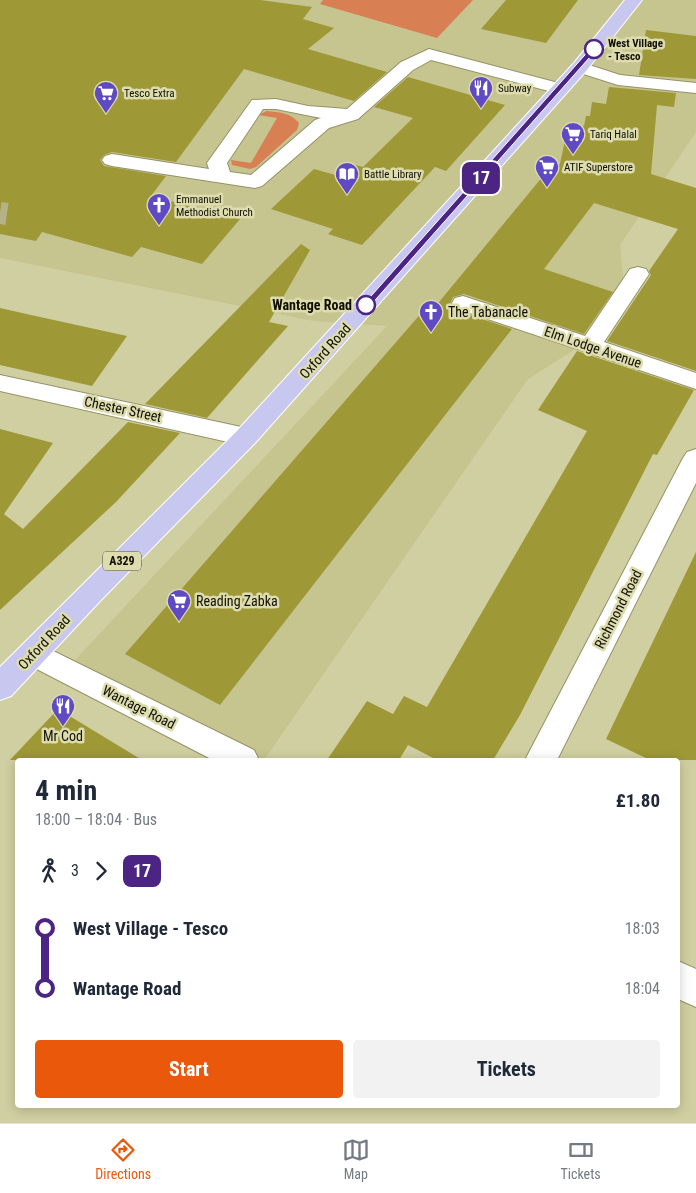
<!DOCTYPE html>
<html lang="en">
<head>
<meta charset="utf-8">
<style>
	:root { --surface:#fff; --page:#f2f2f3; --text:#1f2937; --muted:#747a83; --line:#e0e1e3; --accent:#ea580c }
	body { margin:0; font-family:"Roboto Condensed",sans-serif; background:var(--page); color:var(--text); height:100vh; display:flex; flex-direction:column; font-size:19px; white-space:nowrap }
	* { box-sizing:border-box; margin:0 }
	p { font-size:16px; color:var(--muted) }
	.icon { flex:none; width:28px; height:28px; fill:none; stroke:currentColor; stroke-width:2; stroke-linecap:round; stroke-linejoin:round }
	.map { position:relative; flex:1; overflow:hidden }
	.side { position:absolute; left:15px; top:758px; width:665px; height:350px; display:flex; flex-direction:column; background:var(--surface); border-radius:5px; box-shadow:0 2px 12px #0003 }
	.side>* { flex:none }
	.badge { padding:0 10px; border-radius:8px; font-size:18px; line-height:32px }
	.map>.badge { position:absolute; translate:-50% -50%; box-shadow:0 0 0 2px #fff }
	.legs { display:flex; align-items:center; gap:8px; height:55px; padding:0 20px; font-size:16px }
	.legs p { margin-inline-start:auto }
	.head { display:flex; align-items:center; justify-content:space-between; height:85px; padding:0 20px }
	h1 { font-size:28px; font-weight:700; line-height:38px }
	.action { display:flex; gap:10px; margin-top:auto; padding:10px 20px }
	.action a { flex:1; height:58px; border-radius:5px; background:var(--accent); color:#fff; font-size:20px; font-weight:700; line-height:58px; text-align:center }
	.action a+a { background:var(--page); color:var(--text) }
	ul { padding:0 20px; list-style:none }
	li { display:flex; align-items:center; gap:18px; height:60px; font-size:19px }
	li i { display:grid; place-items:center; width:8px; height:100%; margin:0 6px; background:currentColor }
	li i::after { content:''; width:12px; height:12px; margin:-6px; border:4px solid; border-radius:50%; background:var(--surface) }
	li p { margin-inline-start:auto }
	li:first-child i { background:linear-gradient(#0000 50%,currentColor 0) }
	li:last-child i { background:linear-gradient(currentColor 50%,#0000 0) }
	.tab-bar { display:flex; justify-content:space-around; align-items:center; height:70px; border-top:1px solid var(--line); background:var(--surface); font-size:14px; color:var(--muted) }
	.tab-bar a { display:grid; justify-items:center; gap:2px }
	.tab-bar .selected { color:var(--accent) }
	.map>svg:first-child { display:block }
	.built { fill:#c6c48f }
	.green { fill:#d97f54 }
	.building { fill:#9e9836 }
	.lines { fill:none; stroke-linecap:round; stroke-linejoin:round }
	.minor-tunnel { stroke:#b3b289; stroke-width:22; stroke-dasharray:22 11; stroke-linecap:butt }
	.minor-casing { stroke:#959368; stroke-width:2 }
	.major-casing { stroke:#fff; stroke-width:2 }
	.minor { fill:#fff; fill-rule:evenodd }
	.major { fill:#c8c7ef; fill-rule:evenodd }
	.line-1 { fill:#4c2483; stroke:#fff }
	.stop-1-dot { fill:#fff; stroke:#4c2483; stroke-width:2.5 }
	.labels { text-anchor:middle; dominant-baseline:central; stroke-width:5; stroke-linejoin:round; paint-order:stroke }
	.far-stop-label { font-size:11px; font-weight:bold; fill:#0f0e01; stroke:#dddcae; text-anchor:start }
	.far-poi-label { font-size:11px; fill:#0f0e01; stroke:#dddcae; text-anchor:start }
	.shield { fill:#dddcae; stroke:#4d4c35; stroke-width:1 }
	.shield-label { font-size:12px; font-weight:bold; fill:#0f0e01 }
	.stop-label { font-size:14px; font-weight:bold; fill:#0f0e01; stroke:#dddcae; text-anchor:end }
	.poi-label { font-size:14px; fill:#0f0e01; stroke:#dddcae; text-anchor:start }
	.street-label { font-size:14px; fill:#0f0e01; stroke:#dddcae }
</style>
</head>
<body>
<div class="map">
<svg width="696" height="1123" viewBox="0 0 696 1123">
	<rect width="100%" height="100%" fill="#d0cfa1"/>
	<path class="built" d="M0 0H696V132L620 245 625 295 593 338 528 379 264 760 75 660 387 326 314 321 0 258Z"/>
	<path class="green" d="M323 0H473L437 38 320 4Z
		M267 111C279 112 291 113 299 123L297 130 256 167 250 169 232 165 231 160 251 163 277 118 258 115Z"/>
	<path class="building" d="M0 0H260L312 7 303 19 334 28 308 49 387 72 354 101 244 69 176 162 112 152 104 155 100 160 104 166 166 176 151 196 240 219 202 264 141 247 132 257 42 232 36 241 0 234Z
		M506 0H578L546 43 481 29Z
		M646 30 696 36V79L639 75Z
		M408 77 505 105 446 171 435 167 362 245 328 234 333 229 271 209 314 169 339 176 352 164 363 167 413 118 374 107Z
		M609 87 676 93 674 107 657 105 651 174 696 188V371L607 341 651 275 649 271 678 229 594 203 544 269 613 292 584 334 464 294 453 297 450 304 454 310 512 329 220 705 125 654 424 310 430 313 553 164H560L565 140 575 141 578 125 584 126 586 116H590L592 102 606 104Z
		M301 244 310 250 269 322 288 326 207 418 145 404Z
		M0 308 31 315 127 336 92 386 0 365Z
		M577 351 694 390 657 455 653 454 520 715 493 760H437L408 745 399 760H327L367 701 393 714 404 696 427 707 587 431 538 410Z
		M128 422 180 433 116 502 0 610V429L53 443 4 514 23 529Z
		M696 552V760H650L606 739Z
		M58 709 142 760H10Z"/>
	<g class="lines">
		<path class="minor-tunnel" d="M0 213 7 214"/>
		<g class="minor-casing">
			<path id="minor" d="M429 49 566 85 569 89 566 93 560 94 431 60 413 70 358 119 329 128 262 186 255 188 112 166 105 164 102 160 105 156 112 154 209 169 207 163 252 100 276 99 308 106 347 109 401 62ZM263 109H276L321 118 315 120 251 175 230 172 227 163Z
				M580 62 620 75 696 83V93L618 85 574 71 571 67 574 63Z
				M638 267 646 269 649 274 604 342 696 373V389L455 308 452 303 455 298 463 296 585 336 630 269Z
				M0 375 246 428 255 431 259 437 255 443 246 446 0 391Z
				M696 449V483L557 760H525L683 458 687 452Z
				M35 642 254 750 259 760H213L25 663 20 654 25 645Z
				M678 961 696 969V1007L678 999Z"/>
		</g>
		<g class="major-casing">
			<path id="major" d="M625 0H642L586 71 255 443 102 599 11 696 0 700V667L237 431 574 63Z"/>
		</g>
		<use href="#minor" class="minor"/>
		<use href="#major" class="major"/>
	</g>
	<path class="line-1" d="M592 47 597 49 369 307H364V304Z"/>
	<defs>
		<g id="restaurant-pin" transform="scale(1.25)"><path d="M0 17L-7.5 6A9.5 9.5 0 1 1 7.5 6Z" fill="#5f4ac3" stroke="#dddcae"/><path d="M-5-6h1v4h1v-4h1v4h1v-4h1v5L-1.5 .5V6h-2V.5L-5-1ZM5-6V6H3V1.5H1.5Q1.5-4 5-6Z" fill="#fff"/></g>
		<g id="supermarket-pin" transform="scale(1.25)"><path d="M0 17L-7.5 6A9.5 9.5 0 1 1 7.5 6Z" fill="#5f4ac3" stroke="#dddcae"/><path d="M-6-5.5h2.5l.6 2H6L4.5 2H-2.5L-4.4-4H-6ZM-1.5 3.2a1.3 1.3 0 1 0 .1 0ZM3 3.2a1.3 1.3 0 1 0 .1 0Z" fill="#fff"/></g>
		<g id="library-pin" transform="scale(1.25)"><path d="M0 17L-7.5 6A9.5 9.5 0 1 1 7.5 6Z" fill="#5f4ac3" stroke="#dddcae"/><path d="M-6-4Q-3-5.5-.7-3.5V5Q-3 3-6 4ZM6-4Q3-5.5 .7-3.5V5Q3 3 6 4Z" fill="#fff"/></g>
		<g id="church-pin" transform="scale(1.25)"><path d="M0 17L-7.5 6A9.5 9.5 0 1 1 7.5 6Z" fill="#5f4ac3" stroke="#dddcae"/><path d="M-1.2-6h2.4v3.5h3.3v2.4h-3.3V6h-2.4V-.1h-3.3v-2.4h3.3Z" fill="#fff"/></g>
	</defs>
	<g fill-rule="evenodd">
		<use href="#restaurant-pin" x="481" y="88"/>
		<use href="#supermarket-pin" x="106" y="93"/>
		<use href="#supermarket-pin" x="573" y="134"/>
		<use href="#supermarket-pin" x="547" y="167"/>
		<use href="#library-pin" x="347" y="174"/>
		<use href="#church-pin" x="159" y="205"/>
		<use href="#church-pin" x="431" y="312"/>
		<use href="#supermarket-pin" x="179" y="601"/>
		<use href="#restaurant-pin" x="63" y="706"/>
	</g>
	<g class="stop-1-dot">
		<circle cx="594" cy="49" r="9"/>
		<circle cx="366" cy="305" r="9"/>
	</g>
	<g class="labels">
		<g class="far-stop-label">
			<text x="608" y="43">West Village<tspan x="608" dy="13">- Tesco</tspan></text>
		</g>
		<g class="far-poi-label">
			<text x="498" y="88">Subway</text>
			<text x="124" y="93">Tesco Extra</text>
			<text x="590" y="134">Tariq Halal</text>
			<text x="564" y="167">ATIF Superstore</text>
			<text x="364" y="174">Battle Library</text>
			<text x="176" y="199">Emmanuel<tspan x="176" dy="13">Methodist Church</tspan></text>
		</g>
		<rect class="shield" x="103" y="551.5" width="38" height="19" rx="4"/>
		<g class="shield-label">
			<text x="122" y="561">A329</text>
		</g>
		<g class="stop-label">
			<text x="352" y="305">Wantage Road</text>
		</g>
		<g class="poi-label">
			<text x="448" y="312">The Tabanacle</text>
			<text x="196" y="601">Reading Zabka</text>
			<text x="63" y="736" text-anchor="middle">Mr Cod</text>
		</g>
		<g class="street-label">
			<text transform="translate(593 347) rotate(19)">Elm Lodge Avenue</text>
			<text transform="translate(325 351) rotate(-48)">Oxford Road</text>
			<text transform="translate(123 409) rotate(12)">Chester Street</text>
			<text transform="translate(618 609) rotate(-63)">Richmond Road</text>
			<text transform="translate(44 642) rotate(-47)">Oxford Road</text>
			<text transform="translate(139 707) rotate(27)">Wantage Road</text>
		</g>
	</g>
</svg>
<b class="badge" style="left:481px;top:178px;background:#4c2483;color:#fff">17</b>
<section class="side">
<div class="head"><div><h1>4 min</h1><p>18:00 – 18:04 · Bus</p></div><b>£1.80</b></div>
<div class="legs"><svg class="icon" aria-label="walk" viewBox="0 0 24 24"><circle cx="13" cy="4" r="2"/><path d="M13 8l-2 6 4 7M11 14l-3 7M7 12l3-4h3l4 4"/></svg>3<svg class="icon" aria-label="forward" viewBox="0 0 24 24"><path d="M9 5l7 7-7 7"/></svg><b class="badge" style="background:#4c2483;color:#fff">17</b></div>
<ul>
<li><i style="color:#4c2483"></i><b>West Village - Tesco</b><p>18:03</p></li>
<li><i style="color:#4c2483"></i><b>Wantage Road</b><p>18:04</p></li>
</ul>
<div class="action"><a>Start</a><a>Tickets</a></div>
</section>
</div>
<nav class="tab-bar">
<a class="selected"><svg class="icon" aria-label="directions" viewBox="0 0 24 24"><path d="M12 3l9 9-9 9-9-9zM9 14v-3h6M13 9l2 2-2 2"/></svg>Directions</a>
<a><svg class="icon" aria-label="map" viewBox="0 0 24 24"><path d="M3 6l6-2 6 2 6-2v14l-6 2-6-2-6 2zM9 4v14M15 6v14"/></svg>Map</a>
<a><svg class="icon" aria-label="tickets" viewBox="0 0 24 24"><path d="M3 7h18v10H3zM15 7v10"/></svg>Tickets</a>
</nav>
</body>
</html>
